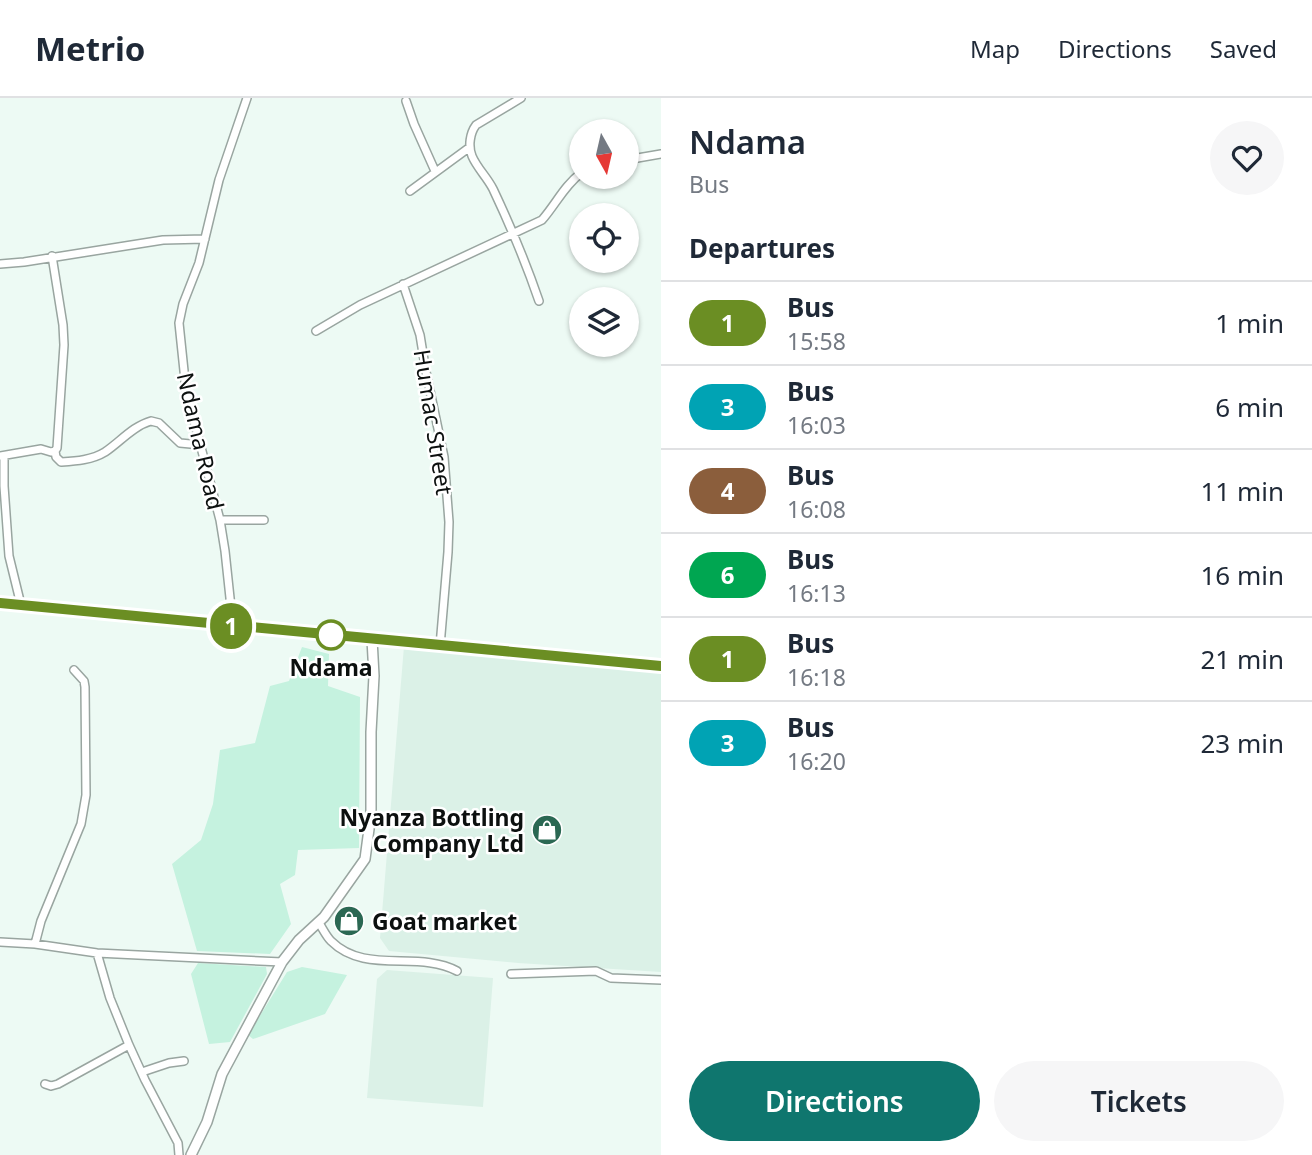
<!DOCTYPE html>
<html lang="en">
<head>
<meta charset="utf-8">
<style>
	:root { --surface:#fff; --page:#f6f6f7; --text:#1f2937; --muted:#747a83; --line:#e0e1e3; --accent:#0f766e }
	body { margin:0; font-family:"Noto Sans",sans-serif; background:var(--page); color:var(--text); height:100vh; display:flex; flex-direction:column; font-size:26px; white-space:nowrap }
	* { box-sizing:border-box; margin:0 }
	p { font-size:23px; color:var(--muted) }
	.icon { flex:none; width:38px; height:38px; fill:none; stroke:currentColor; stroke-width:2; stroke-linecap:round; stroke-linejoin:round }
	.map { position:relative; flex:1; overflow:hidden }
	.sheet { display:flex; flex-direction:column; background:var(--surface); width:651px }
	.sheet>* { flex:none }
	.badge { padding:0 14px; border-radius:23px; font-size:24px; line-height:46px }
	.needle { width:46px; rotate:172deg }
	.buttons { position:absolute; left:569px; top:21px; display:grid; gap:14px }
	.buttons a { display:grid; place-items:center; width:70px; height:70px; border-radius:50%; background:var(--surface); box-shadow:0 2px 5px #0004; font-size:35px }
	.map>.badge { position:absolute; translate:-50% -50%; box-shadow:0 0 0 4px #fff }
	h2 { padding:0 28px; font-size:26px; line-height:63px }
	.round { display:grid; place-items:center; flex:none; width:74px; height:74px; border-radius:37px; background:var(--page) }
	.head { display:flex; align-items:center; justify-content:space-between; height:119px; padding:0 28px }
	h1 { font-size:33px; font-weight:600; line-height:52px }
	.primary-button { display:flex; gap:14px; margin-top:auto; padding:14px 28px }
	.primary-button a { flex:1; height:80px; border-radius:42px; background:var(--accent); color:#fff; font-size:28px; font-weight:600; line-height:80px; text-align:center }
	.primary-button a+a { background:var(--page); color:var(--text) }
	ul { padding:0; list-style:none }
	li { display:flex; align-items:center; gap:21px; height:84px; padding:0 28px; border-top:2px solid var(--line) }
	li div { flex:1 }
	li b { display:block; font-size:26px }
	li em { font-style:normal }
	li .badge { min-width:77px; font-weight:700; text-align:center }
	header { display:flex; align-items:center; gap:42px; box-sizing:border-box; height:98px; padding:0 35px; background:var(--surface); border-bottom:2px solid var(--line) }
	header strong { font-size:33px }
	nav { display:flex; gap:38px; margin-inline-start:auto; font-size:24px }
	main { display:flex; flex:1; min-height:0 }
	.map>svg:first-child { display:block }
	.built { fill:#dbf1e7 }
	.green { fill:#c5f2df }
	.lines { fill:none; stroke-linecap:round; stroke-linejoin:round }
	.minor-casing { stroke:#99a5a0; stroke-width:10 }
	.tertiary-casing { stroke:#99a5a0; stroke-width:12 }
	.trunk-casing { stroke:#99a5a0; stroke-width:14 }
	.minor { stroke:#fff; stroke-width:7 }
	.tertiary { stroke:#fff; stroke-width:9 }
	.trunk { stroke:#fff; stroke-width:10 }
	.line-casing { stroke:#fff; stroke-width:16 }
	.line { stroke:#6b8e23; stroke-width:10 }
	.stop-dot { fill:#fff; stroke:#6b8e23; stroke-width:3.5 }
	.labels { text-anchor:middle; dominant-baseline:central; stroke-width:5; stroke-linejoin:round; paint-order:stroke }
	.street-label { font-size:23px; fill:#0c100f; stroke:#fff }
	.stop-label { font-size:23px; font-weight:bold; fill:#0c100f; stroke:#fff }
	.poi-label { font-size:23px; font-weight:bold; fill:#0c100f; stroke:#fff; text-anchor:end }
</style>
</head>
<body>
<header>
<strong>Metrio</strong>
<nav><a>Map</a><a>Directions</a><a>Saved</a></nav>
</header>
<main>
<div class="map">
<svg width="661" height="1057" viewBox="0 0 661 1057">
	<rect width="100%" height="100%" fill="#edfaf4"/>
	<path class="built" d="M404 548 661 575V874L518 865 389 853 380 840Z
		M387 872 493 880 483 1009 367 1000 377 881Z"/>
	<path class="green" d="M302 549 329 556 328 588 360 599 359 750 298 752 295 777 280 786 291 826 270 856 197 853 172 766 201 742 213 706 220 652 255 645 270 588 289 583Z
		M198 865 266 869 267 876 230 944 209 946 191 876Z
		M302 869 347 877 325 916 253 941 248 937 287 874Z"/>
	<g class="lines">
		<g class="minor-casing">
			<path id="minor" d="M521 0 476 27C470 35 468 48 472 58 477 70 487 79 493 91 510 127 526 165 539 203
				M406 3 414 26 435 73
				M626 62 661 56
				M410 93 470 49
				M0 166 24 164 163 142 205 141
				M403 186 420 237 426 274 444 359 449 424 448 454 440 548
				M316 233 360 207 542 122C556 106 564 88 581 75
				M55 353 56 359 61 364C76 363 92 362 105 354 120 344 133 328 151 323L159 325 180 345 201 347
				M0 358 41 351 51 354 55 353 57 350 64 247 63 227 52 158
				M4 358V388L9 458 21 507
				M220 422H264
				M233 528 225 453 220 422 186 292 179 225 183 206 199 165 219 82 247 0
				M319 825C323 831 326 838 331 843 365 877 418 852 457 873
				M0 844 35 846 97 855 282 864
				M35 846 41 823 81 726 86 697 85 589 84 583 74 572
				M97 855 110 900 129 947 145 982 178 1045 179 1057
				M511 876 596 873 611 880 661 882
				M142 974 169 965 184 963
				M45 986 51 988 58 986 129 947"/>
		</g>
		<g class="tertiary-casing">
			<path id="tertiary" d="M191 1057 207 1024 222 976 282 864 299 842 324 819 365 761 371 716V634L374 578 372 541"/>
		</g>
		<g class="trunk-casing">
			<path id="trunk" d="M0 505 661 568"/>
		</g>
		<use href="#minor" class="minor"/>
		<use href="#tertiary" class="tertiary"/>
		<use href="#trunk" class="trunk"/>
	</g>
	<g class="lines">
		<g class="line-casing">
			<path id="line" d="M0 505 661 568"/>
		</g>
		<use href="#line" class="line"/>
	</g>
	<defs>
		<g id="shop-disc" transform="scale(1.575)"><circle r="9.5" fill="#2b6853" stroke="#fff"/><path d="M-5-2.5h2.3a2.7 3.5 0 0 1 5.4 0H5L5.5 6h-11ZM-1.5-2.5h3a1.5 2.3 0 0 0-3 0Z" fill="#fff"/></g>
	</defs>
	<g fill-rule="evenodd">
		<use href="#shop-disc" x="547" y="732"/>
		<use href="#shop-disc" x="349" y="823"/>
	</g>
	<circle class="stop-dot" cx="331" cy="537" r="14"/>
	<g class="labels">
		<g class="street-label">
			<text transform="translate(434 324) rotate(81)">Humac Street</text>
			<text transform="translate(201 343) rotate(77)">Ndama Road</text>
		</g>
		<g class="stop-label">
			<text x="331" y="569">Ndama</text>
		</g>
		<g class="poi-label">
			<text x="524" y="719">Nyanza Bottling<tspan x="524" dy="26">Company Ltd</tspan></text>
			<text x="372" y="823" text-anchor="start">Goat market</text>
		</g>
	</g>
</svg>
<div class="buttons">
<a><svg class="needle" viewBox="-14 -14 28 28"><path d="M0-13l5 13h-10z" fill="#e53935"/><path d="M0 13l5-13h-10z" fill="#747a83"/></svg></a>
<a><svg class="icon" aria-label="locate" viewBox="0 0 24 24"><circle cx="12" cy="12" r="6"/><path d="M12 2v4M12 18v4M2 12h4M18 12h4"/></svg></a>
<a><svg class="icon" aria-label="layers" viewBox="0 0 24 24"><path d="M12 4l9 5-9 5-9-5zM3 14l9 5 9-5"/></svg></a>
</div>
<b class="badge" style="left:231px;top:528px;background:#6b8e23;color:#fff">1</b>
</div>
<section class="sheet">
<div class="head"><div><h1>Ndama</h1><p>Bus</p></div><a class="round"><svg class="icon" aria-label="heart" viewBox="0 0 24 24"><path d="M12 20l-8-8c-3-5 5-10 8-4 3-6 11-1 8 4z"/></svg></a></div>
<h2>Departures</h2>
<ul>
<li><span class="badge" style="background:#6b8e23;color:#fff">1</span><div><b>Bus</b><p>15:58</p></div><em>1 min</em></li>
<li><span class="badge" style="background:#00a3b4;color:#fff">3</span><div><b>Bus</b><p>16:03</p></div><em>6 min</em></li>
<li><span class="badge" style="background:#8b5e3c;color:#fff">4</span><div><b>Bus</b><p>16:08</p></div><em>11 min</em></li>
<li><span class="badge" style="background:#00a651;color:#fff">6</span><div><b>Bus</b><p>16:13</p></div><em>16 min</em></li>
<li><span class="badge" style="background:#6b8e23;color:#fff">1</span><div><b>Bus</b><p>16:18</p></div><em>21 min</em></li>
<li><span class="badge" style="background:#00a3b4;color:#fff">3</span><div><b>Bus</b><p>16:20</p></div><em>23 min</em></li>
</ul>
<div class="primary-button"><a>Directions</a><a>Tickets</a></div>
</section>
</main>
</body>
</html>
